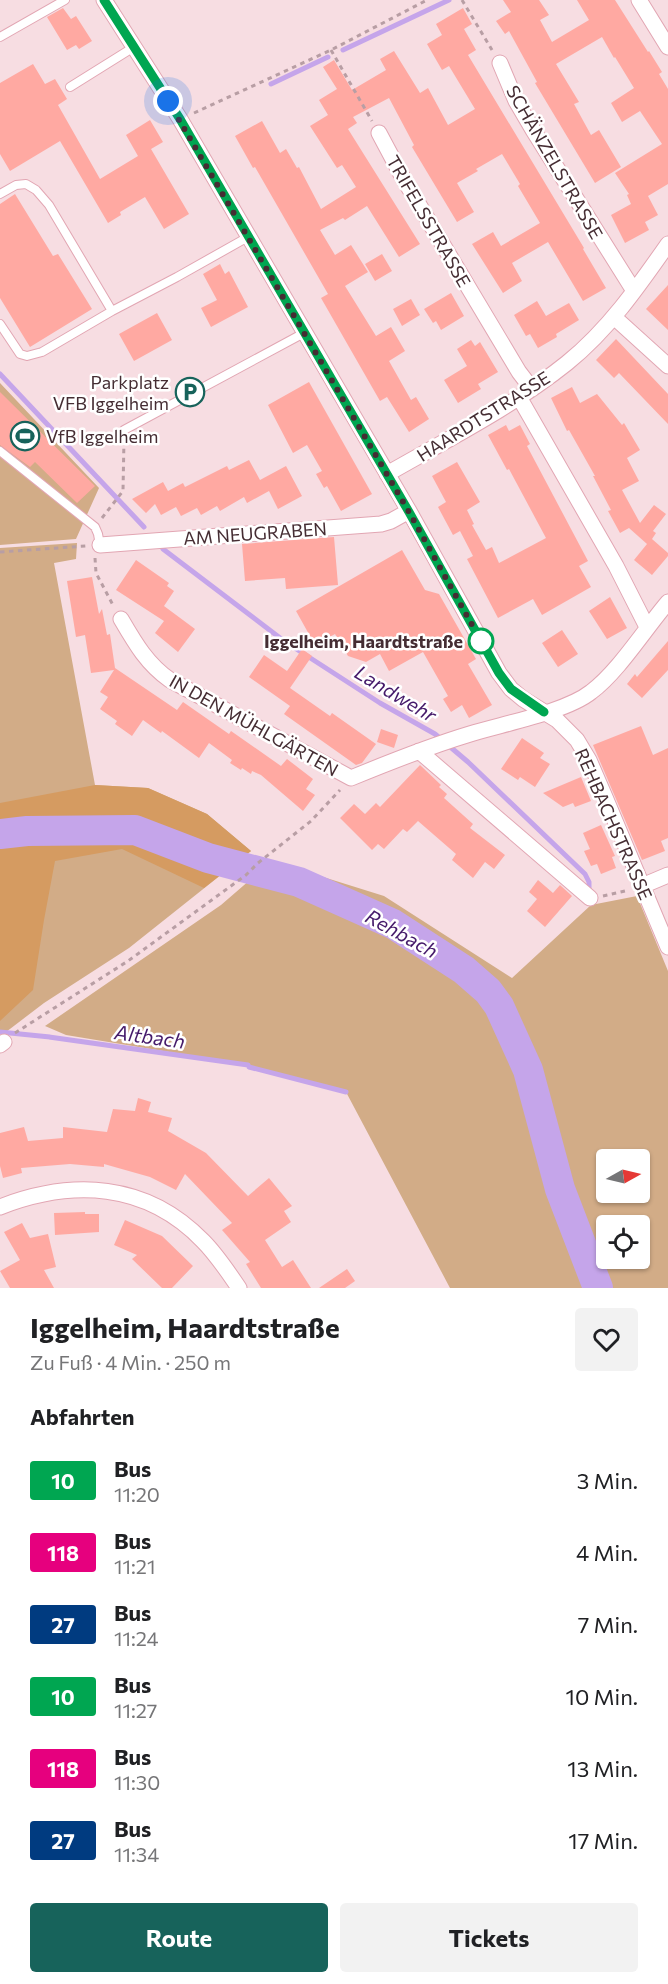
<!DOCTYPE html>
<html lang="de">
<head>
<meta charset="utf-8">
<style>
	:root { --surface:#fff; --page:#f2f2f2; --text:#202124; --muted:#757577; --accent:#17635b }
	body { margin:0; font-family:Commissioner,sans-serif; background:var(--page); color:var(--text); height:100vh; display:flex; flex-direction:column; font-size:22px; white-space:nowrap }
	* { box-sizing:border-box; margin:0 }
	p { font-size:20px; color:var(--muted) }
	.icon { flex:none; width:33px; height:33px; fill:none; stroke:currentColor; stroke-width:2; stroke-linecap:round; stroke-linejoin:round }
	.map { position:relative; height:1288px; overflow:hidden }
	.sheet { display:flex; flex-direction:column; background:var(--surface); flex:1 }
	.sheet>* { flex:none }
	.badge { padding:0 12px; border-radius:4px; font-size:21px; line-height:39px }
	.needle { width:39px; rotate:82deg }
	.buttons { position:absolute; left:596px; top:1149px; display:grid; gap:12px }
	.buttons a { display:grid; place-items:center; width:54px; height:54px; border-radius:6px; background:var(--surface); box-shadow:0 2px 4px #0004; font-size:30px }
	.you { position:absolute; width:30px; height:30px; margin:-15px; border:4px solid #fff; border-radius:50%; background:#1a73e8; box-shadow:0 0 0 9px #1a73e833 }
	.map>.badge { position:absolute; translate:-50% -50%; box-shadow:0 0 0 3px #fff }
	h2 { padding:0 30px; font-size:22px; line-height:54px }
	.round { display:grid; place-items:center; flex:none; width:63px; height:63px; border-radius:6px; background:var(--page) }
	.headline { display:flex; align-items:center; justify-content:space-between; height:102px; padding:0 30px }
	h1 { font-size:28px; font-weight:700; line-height:45px }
	.primary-button { display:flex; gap:12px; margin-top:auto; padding:12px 30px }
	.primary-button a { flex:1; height:69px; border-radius:6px; background:var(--accent); color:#fff; font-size:24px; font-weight:700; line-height:69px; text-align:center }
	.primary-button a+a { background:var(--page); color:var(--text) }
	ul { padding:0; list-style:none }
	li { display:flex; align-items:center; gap:18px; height:72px; padding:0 30px }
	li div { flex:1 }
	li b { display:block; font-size:22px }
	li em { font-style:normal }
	li .badge { min-width:66px; font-weight:700; text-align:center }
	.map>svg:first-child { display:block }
	.green { fill:#d2ac87; fill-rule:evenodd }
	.forest { fill:#d59b61 }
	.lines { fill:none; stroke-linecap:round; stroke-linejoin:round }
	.stream { stroke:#c5a5ea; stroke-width:5 }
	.river { stroke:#c5a5ea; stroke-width:30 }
	.building { fill:#ffa9a2 }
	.service-casing { stroke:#e2a6b3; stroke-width:10 }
	.minor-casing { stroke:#e2a6b3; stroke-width:17 }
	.path { stroke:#b89ea4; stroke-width:3; stroke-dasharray:4.5 4.5; stroke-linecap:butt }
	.service { stroke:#fff; stroke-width:8 }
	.minor { stroke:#fff; stroke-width:15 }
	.line-casing { stroke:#fff; stroke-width:14 }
	.line { stroke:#00a651; stroke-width:9 }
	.walk { stroke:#452d33; stroke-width:6; stroke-dasharray:0 10.8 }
	.stop-dot { fill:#fff; stroke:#00a651; stroke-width:3 }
	.labels { text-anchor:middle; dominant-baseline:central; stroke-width:5; stroke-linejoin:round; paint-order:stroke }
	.street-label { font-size:18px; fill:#452d33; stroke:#fff }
	.poi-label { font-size:18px; fill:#452d33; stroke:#fff; text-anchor:end }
	.stop-label { font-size:18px; font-weight:bold; fill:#452d33; stroke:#fff; text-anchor:end }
	.water-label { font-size:20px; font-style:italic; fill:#451a6a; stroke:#fff }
</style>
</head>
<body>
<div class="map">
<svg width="668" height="1288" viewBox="0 0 668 1288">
	<rect width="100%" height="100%" fill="#f7dde2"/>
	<path class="green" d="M0 383 99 488 76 539 0 545Z
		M77 543 76 559 54 563 95 785 148 788 207 814 251 851 129 948 44 1003 6 1032 0 1031V548Z
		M272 861 384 896 512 978 591 905 637 896 668 971V1288H450L346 1092 248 1065 66 1035 45 1026 221 905ZM606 1160H639V1192H606ZM606 1226H639V1258H606Z"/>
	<path class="forest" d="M95 785 148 788 207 814 251 851 204 888 122 849 55 861 44 920 33 990 0 1021V803Z"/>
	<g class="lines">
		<path class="stream" d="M343 50 449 0
			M271 84 328 57
			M0 374 144 527
			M163 549 284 641 380 703 435 734 468 762 585 874 589 882V889
			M0 1032 50 1037
			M49 1037 248 1065
			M249 1067 346 1092"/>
		<path class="river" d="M0 834 27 831 135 830 208 858 299 882 393 924 464 970 488 991 499 1006 528 1070 560 1189 598 1288"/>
	</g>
	<path class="building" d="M503 0H539L549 15 540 20 552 42 589 20 577 0H615L648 52 649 51 662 72 659 74 668 89V184L648 196 658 215 645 222 649 230 625 243 611 215 631 204 627 195 629 194 615 173 662 144 640 111 622 122 611 103 634 88 615 57 614 58 602 37 556 64 579 102 574 104 591 135 599 130 621 167 595 183 535 83 537 82 509 31 505 34 496 21 511 12Z
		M63 8 71 19 76 16 92 41 79 49 76 45 67 50 47 17Z
		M463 8 472 24 464 29 476 50 468 55 584 248 583 249 606 288 583 301 548 242 512 263 522 281 503 293 472 244 493 232 501 246 540 223 518 186 520 184 502 154 476 169 478 171 457 183 474 212 457 222 412 147 414 145 389 98 353 117 357 123 348 129 420 244 399 257 367 206 345 220 343 218 320 230 335 255 351 245 368 272 345 286 376 336 391 327 405 351 389 361 411 400 416 397 429 419 409 432 387 397 380 401 321 298 328 294 255 167 253 168 235 136 262 121 280 153 286 149 297 168 299 167 321 209 356 187 342 165 337 168 310 126 328 115 319 100 337 89 323 67 334 60 352 90 386 70 380 59 394 51 420 93 428 88 448 125 475 109 449 66 442 70 427 44 442 35 436 24Z
		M33 64 45 84 55 79 67 99 58 105 100 179 138 156 126 135 150 120 163 142 151 149 189 214 164 229 145 197 120 212 121 215 108 223 60 141 10 171 0 154V83Z
		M15 194 53 256 58 254 92 309 30 347 0 298V204Z
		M382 254 392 271 375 281 365 264Z
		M220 264 225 274 229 271 248 307 211 327 201 308 217 300 203 274Z
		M668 285V330L646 309Z
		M451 293 464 316 441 330 436 321 433 323 424 309Z
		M411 299 420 315 402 326 393 309Z
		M537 301 546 316 569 303 579 320 556 334 557 337 538 348 530 334 526 336 514 315Z
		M157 313 172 340 134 361 119 334Z
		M616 339 668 394V424L619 373 614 378 596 360Z
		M471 340 475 346 480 342 498 372 478 384 481 389 458 403 444 380 467 366 457 349Z
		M309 382 372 494 341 511 327 486 324 488 316 474 322 471 307 445 293 453 268 405Z
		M572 387 580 403 597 394 622 425 624 423 640 450 627 458 639 481 622 490 640 523 654 505 666 514 653 531 656 533 652 539 668 553V556L652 575 634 560 647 544 629 528 620 533 608 511 611 510 593 476H595L569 430 567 431 551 398Z
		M0 392 95 486 77 503 35 462 30 467 0 445Z
		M506 425 509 431 520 425 530 444 527 446 588 561 579 566 591 587 542 615 533 599 498 618 467 559 473 556 460 531 453 535 438 507 446 502 432 476 457 462 480 502 467 510 474 524 472 525 486 550 492 547 499 563 546 538 509 469 507 470 488 435Z
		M249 460 260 480 286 466 302 496 278 509 269 491 247 503 244 497 220 511 217 506 201 515 197 508 181 516 176 507 161 515 155 504 146 513 132 499 163 482 168 491 183 483 185 487 227 466 229 470Z
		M334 537 338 585 286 589 285 578 245 581 242 544Z
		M402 550 425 590 439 594 476 659 468 664 492 705 469 718 462 705 451 712 443 699 448 696 423 652 389 671 380 654 366 662 348 656 335 634 315 645 296 611Z
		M136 560 169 583 167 586 174 591 164 606 195 629 178 652 155 633 164 621 116 590Z
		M92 577 99 614 102 609 107 635 110 634 115 668 177 710 183 702 229 734 231 731 281 766 287 759 313 779 306 789 315 795 303 811 261 775 252 771 251 774 242 768 241 770 230 763 232 760 209 743 199 758 162 731 161 733 143 720 132 736 115 724 117 721 100 709 108 697 100 692 114 670 91 673 85 635 76 637 67 581Z
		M610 597 627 628 607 639 589 611Z
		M562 630 578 654 558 667 542 643Z
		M668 641V670L642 698 627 684 635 674 637 677Z
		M302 649 312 656 290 688 330 716 332 713 376 744 362 763 356 765 284 714 290 706 249 677 264 655 287 671Z
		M641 726 653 755 668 748V838L661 841 665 851 642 860 593 745Z
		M381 729 398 735 394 748 377 742Z
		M522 738 544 753 540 758 550 764 535 787 520 777 518 780 501 769Z
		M420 765 441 785 439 787 447 794 444 798 473 824 470 828 505 855 494 869 485 862 473 878 452 860 456 854 418 821 407 832 403 829 384 849 378 844 372 850 340 818 354 804 365 814 376 803 380 807Z
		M581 777 591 801 575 807 573 803 563 807 543 793Z
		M601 825 615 856 612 857 616 868 601 874 597 864 591 866 584 851 590 849 583 833Z
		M538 880 553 893 560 885 572 896 545 927 527 911 537 899 529 892Z
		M138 1098 151 1102 148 1112 172 1118 168 1131 206 1153 248 1196 269 1178 292 1206 284 1211 291 1222 265 1240 282 1267 293 1260 311 1288H261L246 1264 250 1262 222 1230 232 1223 185 1174 176 1190 150 1177 104 1164V1167L70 1164 21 1168 22 1173 3 1178 0 1166V1133L24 1127 28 1141 63 1138V1127L107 1132 113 1109 135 1111Z
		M85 1212V1214H99V1232L55 1235 54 1213Z
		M125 1220 162 1236 193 1266 172 1288H162L132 1259 137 1255 114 1245Z
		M22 1223 30 1238 48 1234 56 1267 44 1270 54 1288H10L0 1271 20 1260 4 1232Z
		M347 1269 355 1281 345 1288H319Z"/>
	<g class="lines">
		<g class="service-casing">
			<path id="service" d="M0 37 65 0
				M70 87 134 47
				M0 194 16 185 26 184 36 190 49 205 112 311
				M0 324 20 354 27 356 42 352 112 311 177 277 248 237
				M124 430 304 333
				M0 451 95 527 98 534 100 545"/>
		</g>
		<g class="minor-casing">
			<path id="minor" d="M104 0 180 119 409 511 499 673 511 689 523 699 557 720 577 740 589 760 605 797 668 947
				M639 0 668 47
				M500 63 516 101 533 130 634 291
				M379 133 403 178 519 372 532 389
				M614 317 668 366
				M519 397 616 566 647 627
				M387 474C448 439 512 407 567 363 608 330 638 287 668 244
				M100 545 381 524 391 521 409 511
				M121 619C135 643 147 664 170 680L351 778C390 762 430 746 470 734 502 724 566 712 591 692 618 672 645 629 668 602
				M419 751 590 898
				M642 886 668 875
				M0 1045 4 1042
				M0 1207C72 1179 146 1182 203 1241 217 1255 228 1272 239 1288"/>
		</g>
		<path class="path" d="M462 0 492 50
			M331 50 372 121
			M194 113 331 50 427 0
			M102 518 123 491 124 439
			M0 552 86 546
			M95 558 96 573 114 607
			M603 896 629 890
			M15 1033 128 961 246 875 258 863 311 821 340 790"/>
		<use href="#service" class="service"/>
		<use href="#minor" class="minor"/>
	</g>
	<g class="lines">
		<g class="line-casing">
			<path id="line" d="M104 0 180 119 409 512 499 673 511 689 544 712"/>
		</g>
		<use href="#line" class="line"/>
		<path class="walk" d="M168 101 409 512 481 641"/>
	</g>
	<defs>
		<g id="parking-ring" transform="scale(1.5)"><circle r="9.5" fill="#fff" stroke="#17635b" stroke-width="1.5"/><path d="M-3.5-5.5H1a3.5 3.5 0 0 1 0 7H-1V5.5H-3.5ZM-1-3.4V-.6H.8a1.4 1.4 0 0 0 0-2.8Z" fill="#17635b"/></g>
		<g id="stadium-ring" transform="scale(1.5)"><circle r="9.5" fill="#fff" stroke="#17635b" stroke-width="1.5"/><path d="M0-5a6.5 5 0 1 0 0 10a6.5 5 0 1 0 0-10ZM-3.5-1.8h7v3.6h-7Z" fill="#17635b"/></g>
	</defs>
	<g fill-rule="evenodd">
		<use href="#parking-ring" x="190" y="392"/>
		<use href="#stadium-ring" x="25" y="436"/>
	</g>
	<circle class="stop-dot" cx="481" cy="641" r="12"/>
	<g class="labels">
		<g class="street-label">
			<text transform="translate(555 162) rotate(60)">SCHÄNZELSTRASSE</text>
			<text transform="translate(429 221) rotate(60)">TRIFELSSTRASSE</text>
			<text transform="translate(483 416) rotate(-32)">HAARDTSTRASSE</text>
			<text transform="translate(255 533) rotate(-4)">AM NEUGRABEN</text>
			<text transform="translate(254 725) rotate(29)">IN DEN MÜHLGÄRTEN</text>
			<text transform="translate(614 824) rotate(66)">REHBACHSTRASSE</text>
		</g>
		<g class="poi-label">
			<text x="169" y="382">Parkplatz<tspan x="169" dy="21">VFB Iggelheim</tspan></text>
			<text x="46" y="436" text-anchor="start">VfB Iggelheim</text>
		</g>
		<g class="stop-label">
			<text x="463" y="641">Iggelheim, Haardtstraße</text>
		</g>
		<g class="water-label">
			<text transform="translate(396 693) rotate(31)">Landwehr</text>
			<text transform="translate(402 933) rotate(29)">Rehbach</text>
			<text transform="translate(150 1036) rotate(8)">Altbach</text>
		</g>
	</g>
</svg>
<div class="buttons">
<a><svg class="needle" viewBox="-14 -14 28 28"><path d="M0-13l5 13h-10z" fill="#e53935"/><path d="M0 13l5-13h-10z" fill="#757577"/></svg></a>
<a><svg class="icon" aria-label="locate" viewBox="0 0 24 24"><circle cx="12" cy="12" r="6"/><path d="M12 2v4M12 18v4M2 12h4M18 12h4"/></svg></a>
</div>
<div class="you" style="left:168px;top:101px"></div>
</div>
<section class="sheet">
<div class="headline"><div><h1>Iggelheim, Haardtstraße</h1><p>Zu Fuß · 4 Min. · 250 m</p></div><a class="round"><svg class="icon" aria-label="heart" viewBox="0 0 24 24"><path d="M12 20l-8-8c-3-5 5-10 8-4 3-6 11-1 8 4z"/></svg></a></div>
<h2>Abfahrten</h2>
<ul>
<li><span class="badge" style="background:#00a651;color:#fff">10</span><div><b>Bus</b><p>11:20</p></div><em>3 Min.</em></li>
<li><span class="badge" style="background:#e6007e;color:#fff">118</span><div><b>Bus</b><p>11:21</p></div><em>4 Min.</em></li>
<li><span class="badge" style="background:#003b80;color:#fff">27</span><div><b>Bus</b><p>11:24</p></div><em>7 Min.</em></li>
<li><span class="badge" style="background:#00a651;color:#fff">10</span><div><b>Bus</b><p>11:27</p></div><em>10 Min.</em></li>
<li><span class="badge" style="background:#e6007e;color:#fff">118</span><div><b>Bus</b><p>11:30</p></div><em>13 Min.</em></li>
<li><span class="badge" style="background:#003b80;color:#fff">27</span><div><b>Bus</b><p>11:34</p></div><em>17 Min.</em></li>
</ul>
<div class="primary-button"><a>Route</a><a>Tickets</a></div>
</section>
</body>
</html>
